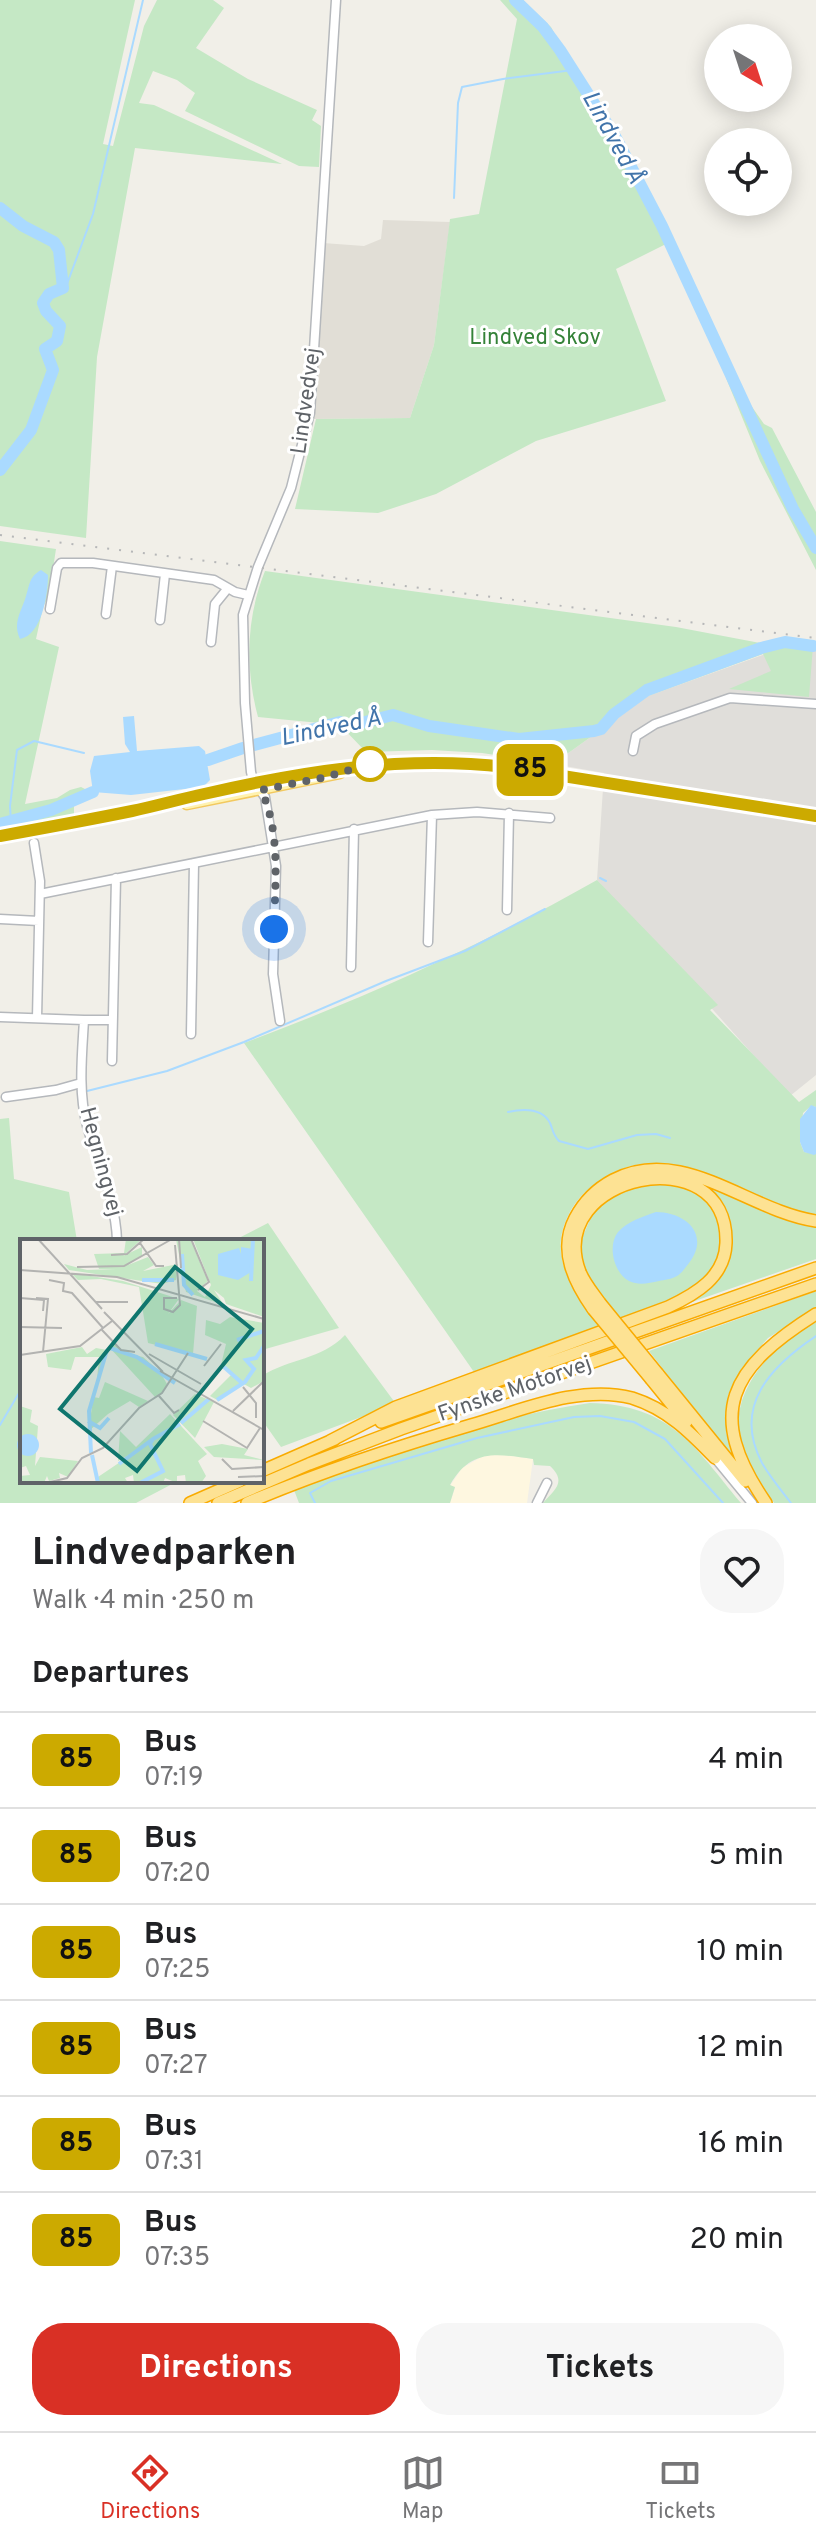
<!DOCTYPE html>
<html lang="en">
<head>
<meta charset="utf-8">
<style>
	:root { --surface:#fff; --page:#f6f6f6; --text:#202124; --muted:#757577; --line:#e0e0e0; --accent:#d93025 }
	body { margin:0; font-family:Overpass,sans-serif; background:var(--page); color:var(--text); height:100vh; display:flex; flex-direction:column; font-size:30px; white-space:nowrap }
	* { box-sizing:border-box; margin:0 }
	p { font-size:26px; color:var(--muted) }
	.icon { flex:none; width:44px; height:44px; fill:none; stroke:currentColor; stroke-width:2; stroke-linecap:round; stroke-linejoin:round }
	.map { position:relative; height:1503px; overflow:hidden }
	.panel { display:flex; flex-direction:column; background:var(--surface); flex:1 }
	.panel>* { flex:none }
	.badge { padding:0 16px; border-radius:12px; font-size:28px; line-height:52px }
	.needle { width:52px; rotate:141deg }
	.tools { position:absolute; left:704px; top:24px; display:grid; gap:16px }
	.tools a { display:grid; place-items:center; width:88px; height:88px; border-radius:50%; background:var(--surface); box-shadow:0 4px 20px #0003; font-size:40px }
	.you { position:absolute; width:40px; height:40px; margin:-20px; border:6px solid #fff; border-radius:50%; background:#1a73e8; box-shadow:0 0 0 12px #1a73e833 }
	.map>.badge { position:absolute; translate:-50% -50%; box-shadow:0 0 0 4px #fff }
	h2 { padding:0 32px; font-size:30px; line-height:72px }
	.round { display:grid; place-items:center; flex:none; width:84px; height:84px; border-radius:32px; background:var(--page) }
	.overview { display:flex; align-items:center; justify-content:space-between; height:136px; padding:0 32px }
	h1 { font-size:38px; font-weight:700; line-height:60px }
	.action { display:flex; gap:16px; margin-top:auto; padding:16px 32px }
	.action a { flex:1; height:92px; border-radius:32px; background:var(--accent); color:#fff; font-size:32px; font-weight:700; line-height:92px; text-align:center }
	.action a+a { background:var(--page); color:var(--text) }
	ul { padding:0; list-style:none }
	li { display:flex; align-items:center; gap:24px; height:96px; padding:0 32px; border-top:2px solid var(--line) }
	li div { flex:1 }
	li b { display:block; font-size:30px }
	li em { font-style:normal }
	li .badge { min-width:88px; font-weight:700; text-align:center }
	.tab-bar { display:flex; justify-content:space-around; align-items:center; height:112px; border-top:2px solid var(--line); background:var(--surface); font-size:22px; color:var(--muted) }
	.tab-bar a { display:grid; justify-items:center; gap:4px }
	.tab-bar .active { color:var(--accent) }
	.map>svg:first-child { display:block }
	.commercial { fill:#fef7e0 }
	.industrial { fill:#e0deda }
	.education { fill:#e1ded6 }
	.green { fill:#c5e8c5 }
	.water { fill:#aadaff }
	.lines { fill:none; stroke-linecap:round; stroke-linejoin:round }
	.stream { stroke:#aadaff; stroke-width:2 }
	.river { stroke:#aadaff; stroke-width:12 }
	.minor-casing { stroke:#b5b8bc; stroke-width:11 }
	.major-casing { stroke:#f2c960; stroke-width:13 }
	.highway-casing { stroke:#f9ab00; stroke-width:14 }
	.minor { stroke:#fff; stroke-width:8 }
	.major { stroke:#fff2af; stroke-width:10 }
	.highway { stroke:#fde293; stroke-width:11 }
	.rail { stroke:#b6b7b8; stroke-width:2; stroke-dasharray:2 10; stroke-linecap:butt }
	.highway-bridge-casing { stroke:#f9ab00; stroke-width:14; stroke-linecap:butt }
	.highway-bridge { stroke:#fde293; stroke-width:11 }
	.line-casing { stroke:#fff; stroke-width:18 }
	.line { stroke:#ca0; stroke-width:12 }
	.walk { stroke:#5f6368; stroke-width:8; stroke-dasharray:0 14.4 }
	.stop-dot { fill:#fff; stroke:#ca0; stroke-width:4 }
	.labels { text-anchor:middle; dominant-baseline:central; stroke-width:6; stroke-linejoin:round; paint-order:stroke }
	.park-label { font-size:22px; fill:#348238; stroke:#fff }
	.street-label { font-size:22px; fill:#5f6368; stroke:#fff }
	.water-label { font-size:24px; font-style:italic; fill:#4174aa; stroke:#fff }
	.inset-river { fill:none; stroke:#aadaff; stroke-width:4 }
	.inset-road { fill:none; stroke:#b3b3b1; stroke-width:2 }
	.view { fill:#0f766e; fill-opacity:0.15; stroke:#0f766e; stroke-width:4 }
	.inset-edge { fill:none; stroke:#5f6368; stroke-width:4 }
</style>
</head>
<body>
<div class="map">
<svg width="816" height="1503" viewBox="0 0 816 1503">
	<rect width="100%" height="100%" fill="#f1efe8"/>
	<path class="commercial" d="M500 1454 533 1459 527 1503H450L455 1488 450 1486 462 1468 485 1455Z"/>
	<path class="industrial" d="M816 647V1075L790 1096 597 880 604 773 553 764 648 696 782 648Z"/>
	<path class="education" d="M383 220 450 222 434 345 410 418 312 419 317 384 323 243 364 246 381 239Z"/>
	<path class="green" d="M0 0H135L103 144 113 146 144 26 157 0H213L224 8 196 48 248 79 317 110 312 120 321 126 319 167 299 166 185 111 195 93 177 80 153 71 139 103 154 105 282 164 135 148 97 357 86 538 0 526Z
		M500 0H523L551 27 666 244 616 269 666 401 536 441 436 494 378 513 295 509 316 419 410 418 434 345 450 219 479 214 517 19Z
		M731 377 764 424 772 428 816 512V570L760 461 726 378Z
		M0 541 56 549 49 595 43 607 36 639 59 647 25 804 57 798 70 790 81 787 87 790 86 794 74 797V814L0 828Z
		M265 571 676 627 771 645 793 642 813 646 809 697 729 689 771 671 763 654 648 696 553 764 482 753 432 750 366 752 340 725 258 717C245 669 246 618 265 571Z
		M597 880 718 1005 710 1010 799 1102 816 1090V1107L811 1106 803 1113 800 1142 804 1152 816 1154V1215C746 1209 684 1136 611 1174 593 1184 577 1196 568 1216 547 1258 575 1294 601 1326L474 1372 244 1043C365 998 484 944 597 880Z
		M9 1118 14 1179 69 1192 77 1241H22V1481H178L136 1503H0V1119Z
		M671 1182C678 1185 688 1187 694 1191 727 1210 728 1257 703 1282 683 1303 645 1310 619 1319L585 1276 580 1243 594 1210 626 1188Z
		M705 1182 816 1225V1259L689 1303 695 1299C724 1250 748 1236 703 1187Z
		M268 1223 339 1328 262 1350V1241H233Z
		M816 1291V1308L768 1338 742 1368 728 1395 726 1432 735 1462 649 1351Z
		M816 1322V1503H774C765 1490 754 1476 747 1462 718 1401 766 1349 816 1322Z
		M345 1335 396 1404 281 1447 262 1420V1376C290 1358 321 1360 345 1335Z
		M590 1403C671 1405 694 1446 741 1503H543C555 1489 567 1482 550 1466L534 1465 533 1459C497 1454 471 1448 450 1485L455 1487 450 1503H299L294 1490C390 1454 489 1417 590 1403Z"/>
	<path class="water" d="M41 570 48 575C48 594 42 635 20 639 12 622 22 611 26 596 30 584 29 577 41 570Z
		M134 716 137 751 199 746 205 751 210 780 203 787 131 795 93 792 90 771 94 756 130 752 125 744 123 717Z
		M811 1105 816 1107V1154L814 1155 804 1152 800 1142V1119Z
		M656 1212C685 1212 711 1234 689 1263 686 1267 681 1274 677 1276 672 1279 664 1280 659 1281 649 1283 639 1286 629 1281 614 1273 607 1246 618 1232 628 1221 642 1217 656 1212Z"/>
	<g class="lines">
		<path class="stream" d="M454 198 458 103 462 87 503 79 573 70
			M63 288 67 284 93 214 143 0
			M813 646H816
			M11 822 10 806 17 750 34 741 84 753
			M600 878 606 881
			M87 1091 167 1071 244 1042 386 981 465 951 545 909
			M508 1112C522 1109 542 1108 550 1123 553 1130 553 1135 559 1141L588 1149 637 1135 656 1134 670 1138
			M0 1425 22 1388
			M315 1503 310 1493 331 1481 477 1438 574 1417 600 1416 634 1422 665 1439 723 1503
			M791 1503C781 1490 770 1477 762 1463 732 1406 771 1366 816 1336"/>
		<path class="river" d="M515 0 543 27 560 50 616 138 662 226 793 509 816 548
			M0 208 23 226 54 242 59 250 63 288 49 294 43 303 46 311 60 326 57 341 45 349 53 370 31 430 0 470
			M208 760 243 748 340 722 349 726 393 715 429 726 519 739 594 731 601 729 614 714 647 690 761 648 785 642 813 646
			M0 824 51 810 93 792"/>
		<g class="minor-casing">
			<path id="minor" d="M50 609 57 568 61 563H93L214 580 235 592 248 595
				M106 614 112 566
				M160 620 165 574
				M211 642 215 604 228 588
				M633 751 636 736 655 724 730 698 816 704
				M34 843 40 881 37 1018
				M40 894 432 815 477 812 550 818
				M507 910 509 813
				M0 919 39 921
				M428 942 432 815
				M351 967 354 829
				M0 1017 84 1020
				M112 1020H84C82 1055 78 1091 87 1126 98 1164 116 1201 117 1241
				M280 1021 273 974 276 866 265 797 253 780 251 772 245 703 243 615 258 567 291 488 310 413 336 0
				M191 1034 194 863
				M112 1061 116 878
				M6 1097 56 1090 81 1083
				M715 1458 752 1503
				M537 1503 547 1483"/>
		</g>
		<g class="major-casing">
			<path id="major" d="M187 804 340 773
				M134 811 201 794 321 770 388 763 430 762 506 767 816 814
				M0 836 140 810"/>
		</g>
		<g class="highway-casing">
			<path id="highway" d="M593 1309C574 1282 558 1250 575 1218 584 1201 596 1189 613 1180 683 1144 748 1211 816 1221
				M658 1374 745 1481
				M651 1379 686 1422
				M381 1422 816 1268
				M330 1441 396 1407 668 1307C696 1294 725 1277 726 1243 729 1136 543 1174 580 1272 585 1284 593 1293 600 1303
				M262 1471 335 1439
				M190 1503 240 1481
				M218 1503 309 1464 401 1429 816 1284
				M247 1503C320 1472 396 1447 471 1425 520 1411 580 1384 632 1398 667 1409 690 1432 715 1458
				M766 1503C704 1413 730 1368 816 1314"/>
		</g>
		<use href="#minor" class="minor"/>
		<use href="#major" class="major"/>
		<use href="#highway" class="highway"/>
		<path class="rail" d="M0 535 816 638"/>
		<g class="highway-bridge-casing">
			<path id="highway-bridge" d="M600 1303 658 1374
				M593 1309 651 1379"/>
		</g>
		<use href="#highway-bridge" class="highway-bridge"/>
	</g>
	<g class="lines">
		<g class="line-casing">
			<path id="line" d="M0 836C44 828 88 820 132 811 156 806 180 799 204 794 304 771 403 755 506 767L816 816"/>
		</g>
		<use href="#line" class="line"/>
		<path class="walk" d="M274 929C275 884 281 831 261 790L322 778 370 764"/>
	</g>
	<circle class="stop-dot" cx="370" cy="764" r="16"/>
	<g class="labels">
		<g class="park-label">
			<text x="535" y="338">Lindved Skov</text>
		</g>
		<g class="street-label">
			<text transform="translate(307 401) rotate(-82)">Lindvedvej</text>
			<text transform="translate(100 1162) rotate(75)">Hegningvej</text>
			<text transform="translate(515 1390) rotate(-19)">Fynske Motorvej</text>
		</g>
		<g class="water-label">
			<text transform="translate(612 138) rotate(61)">Lindved Å</text>
			<text transform="translate(331 729) rotate(-12)">Lindved Å</text>
		</g>
	</g>
	<g transform="translate(20 1239)">
		<rect width="244" height="244" fill="#f1efe8"/>
		<path d="M106 0H122L103 17 122 8V16L108 26 128 18 134 26 123 32 158 25 156 41 142 45 49 31 44 25 67 31 96 30H79L74 15 104 14ZM156 0H170L188 42 177 52 185 58 191 46 173 0H244V78L206 65 204 59 194 51 204 66 166 53ZM51 34 103 42 159 60 148 75 161 61 177 67 173 115 128 104 119 48 81 40 58 41ZM210 78 244 84V142L231 149 222 144 199 162 190 157 212 135 201 126 206 105 185 96 186 81 200 85ZM94 105 101 111 95 112 123 118 140 133 147 145 142 154 135 158 90 109ZM62 108 67 115 76 109 87 111 77 141 79 118H55L51 131 28 128 26 115ZM85 143 128 162 119 168 110 162 88 175 70 191 68 200 73 158 79 159ZM175 155 194 163 175 199 153 176ZM0 167 12 171 10 183 18 187 15 227 20 218 58 222 48 238 39 234 40 239 29 242 27 237 24 244H0V237L10 236 6 227 0 229ZM150 175 187 215 178 222 186 237 181 244H166L165 236 157 237V244L145 239 143 244H114L113 236 105 239 108 244H78V238L118 211 98 222 100 192 116 208ZM202 205 228 210 224 216 244 221 194 218 184 208Z" fill="#c5e8c5"/>
		<path d="M221 8 233 10 231 33 218 41 198 36V15L219 9 221 15ZM-3 206a11 11 0 1 1 22 0a11 11 0 1 1-22 0Z" fill="#aadaff"/>
		<path class="inset-river" d="M162 15 164 46 173 56M122 41H154M231 42 233 0M217 101 244 92M135 105 187 120M90 109 117 118 155 144M204 128 222 144M197 161 225 143 234 130 226 121 236 119 244 107M68 182 80 189 89 179M161 184 189 160M71 214 69 172 87 111M72 216 78 244M99 225 133 200M120 244 143 232 130 205 133 200 160 185"/>
		<path class="inset-road" d="M18 0 82 70M159 0 161 29M171 0 189 43 178 51M120 4 136 27H144M155 6 160 66 153 73 144 70V59H157M91 16 107 15 124 0M57 28 104 27 152 0M0 31 97 38 244 80M29 41 44 44 43 52 52 54 83 89M0 59 24 61 23 72M16 59 28 60 23 113M75 63H108M84 73 143 133M0 88 42 89M82 91 101 111 115 113M129 115 181 145M0 116 60 107 92 82M184 127 201 105M140 132 244 191M223 148 236 164V179M139 157 154 174 159 171M213 172 244 142M183 182 227 209 240 189M202 220 212 230 244 228M218 238 244 237M26 244 47 239 62 219 83 209 119 169 142 154 168 114"/>
		<path class="view" d="M155 28 232 90 117 232 40 170Z"/>
		<rect width="244" height="244" class="inset-edge"/>
	</g>
</svg>
<div class="tools">
<a><svg class="needle" viewBox="-14 -14 28 28"><path d="M0-13l5 13h-10z" fill="#e53935"/><path d="M0 13l5-13h-10z" fill="#757577"/></svg></a>
<a><svg class="icon" aria-label="locate" viewBox="0 0 24 24"><circle cx="12" cy="12" r="6"/><path d="M12 2v4M12 18v4M2 12h4M18 12h4"/></svg></a>
</div>
<div class="you" style="left:274px;top:929px"></div>
<b class="badge" style="left:530px;top:770px;background:#ca0;color:#111">85</b>
</div>
<section class="panel">
<div class="overview"><div><h1>Lindvedparken</h1><p>Walk · 4 min · 250 m</p></div><a class="round"><svg class="icon" aria-label="heart" viewBox="0 0 24 24"><path d="M12 20l-8-8c-3-5 5-10 8-4 3-6 11-1 8 4z"/></svg></a></div>
<h2>Departures</h2>
<ul>
<li><span class="badge" style="background:#ca0;color:#111">85</span><div><b>Bus</b><p>07:19</p></div><em>4 min</em></li>
<li><span class="badge" style="background:#ca0;color:#111">85</span><div><b>Bus</b><p>07:20</p></div><em>5 min</em></li>
<li><span class="badge" style="background:#ca0;color:#111">85</span><div><b>Bus</b><p>07:25</p></div><em>10 min</em></li>
<li><span class="badge" style="background:#ca0;color:#111">85</span><div><b>Bus</b><p>07:27</p></div><em>12 min</em></li>
<li><span class="badge" style="background:#ca0;color:#111">85</span><div><b>Bus</b><p>07:31</p></div><em>16 min</em></li>
<li><span class="badge" style="background:#ca0;color:#111">85</span><div><b>Bus</b><p>07:35</p></div><em>20 min</em></li>
</ul>
<div class="action"><a>Directions</a><a>Tickets</a></div>
</section>
<nav class="tab-bar">
<a class="active"><svg class="icon" aria-label="directions" viewBox="0 0 24 24"><path d="M12 3l9 9-9 9-9-9zM9 14v-3h6M13 9l2 2-2 2"/></svg>Directions</a>
<a><svg class="icon" aria-label="map" viewBox="0 0 24 24"><path d="M3 6l6-2 6 2 6-2v14l-6 2-6-2-6 2zM9 4v14M15 6v14"/></svg>Map</a>
<a><svg class="icon" aria-label="tickets" viewBox="0 0 24 24"><path d="M3 7h18v10H3zM15 7v10"/></svg>Tickets</a>
</nav>
</body>
</html>
